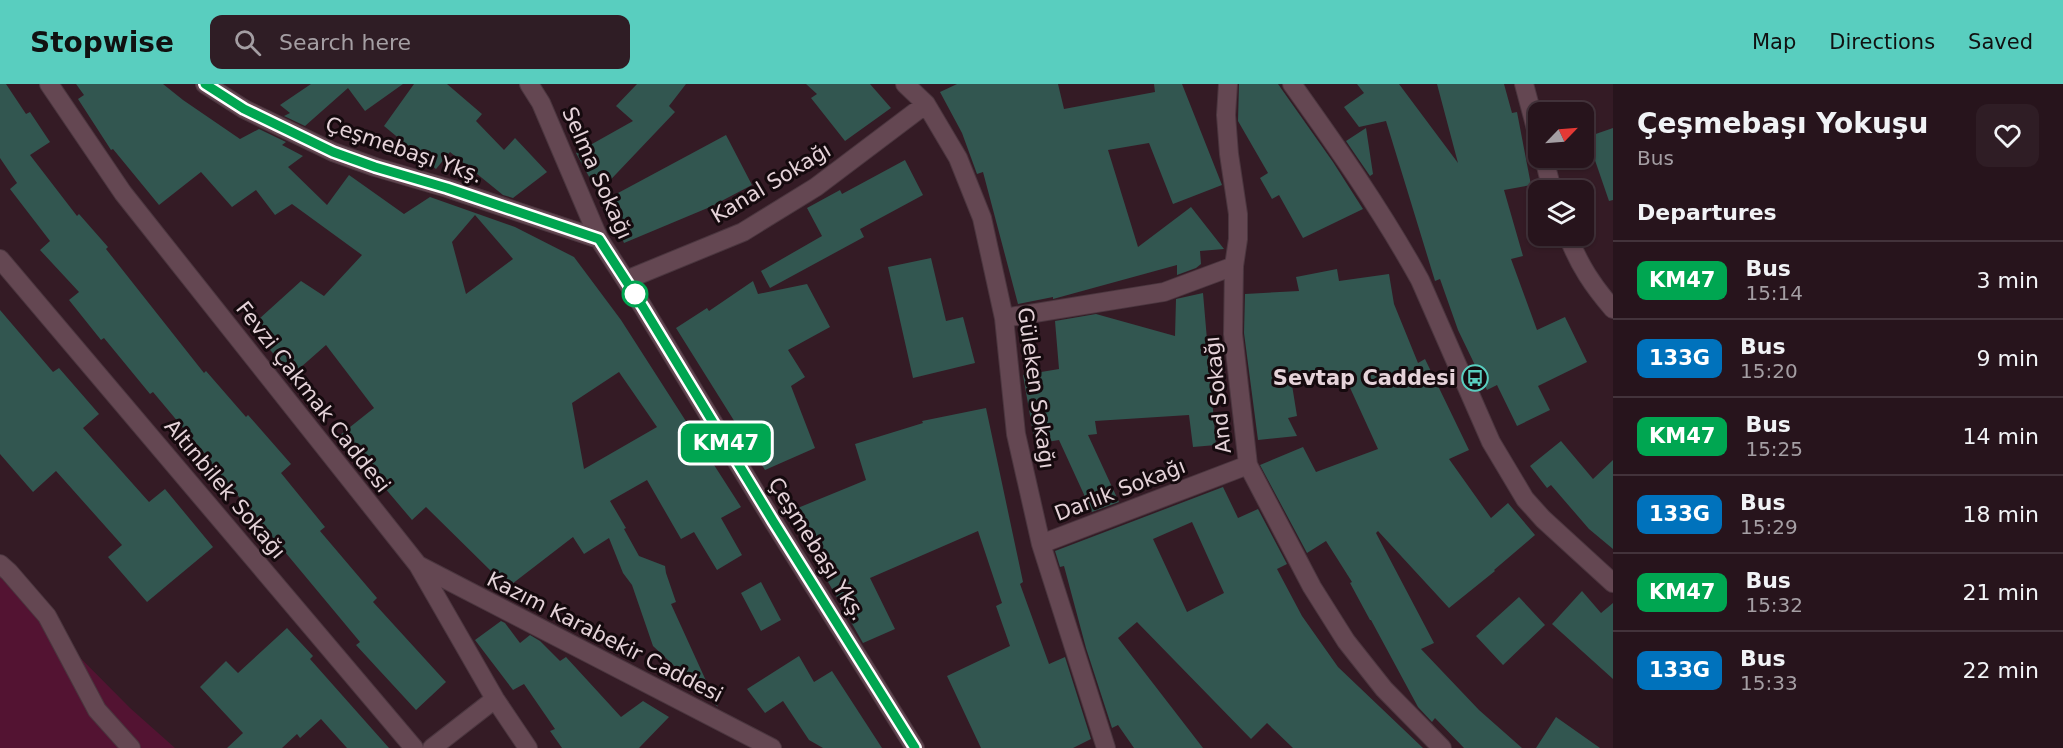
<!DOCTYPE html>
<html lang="en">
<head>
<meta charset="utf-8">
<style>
	:root { --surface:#27141c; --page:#2f1d25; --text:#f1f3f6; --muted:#a49ea3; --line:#43333b; --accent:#59cebf }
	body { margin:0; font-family:"DejaVu Sans",sans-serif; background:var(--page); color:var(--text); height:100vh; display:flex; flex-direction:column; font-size:22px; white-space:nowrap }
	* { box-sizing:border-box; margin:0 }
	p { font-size:20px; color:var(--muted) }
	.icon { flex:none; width:33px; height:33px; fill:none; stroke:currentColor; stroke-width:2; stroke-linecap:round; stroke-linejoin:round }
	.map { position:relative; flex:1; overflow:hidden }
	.details { display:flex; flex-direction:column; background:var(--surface); width:450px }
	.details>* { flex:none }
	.badge { padding:0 12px; border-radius:9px; font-size:21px; line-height:39px }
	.needle { width:39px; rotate:65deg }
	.tools { position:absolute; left:1528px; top:18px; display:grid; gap:12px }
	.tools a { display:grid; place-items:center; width:66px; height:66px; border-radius:12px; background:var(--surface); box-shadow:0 2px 4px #0004,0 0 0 2px var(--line); font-size:30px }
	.map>.badge { position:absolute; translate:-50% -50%; box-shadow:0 0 0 3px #fff }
	h2 { padding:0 24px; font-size:22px; line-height:54px }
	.round { display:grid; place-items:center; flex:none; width:63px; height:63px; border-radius:12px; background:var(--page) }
	.head { display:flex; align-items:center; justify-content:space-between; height:102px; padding:0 24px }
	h1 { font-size:28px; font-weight:800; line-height:45px }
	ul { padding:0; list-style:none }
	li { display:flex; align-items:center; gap:18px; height:78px; padding:0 24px; border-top:2px solid var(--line) }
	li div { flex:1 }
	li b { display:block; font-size:22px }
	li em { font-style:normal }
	li .badge { min-width:66px; font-weight:700; text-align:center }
	header { display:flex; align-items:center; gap:36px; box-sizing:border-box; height:84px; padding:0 30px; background:var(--accent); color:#111 }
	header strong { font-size:28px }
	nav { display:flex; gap:33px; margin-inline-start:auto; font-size:21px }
	.search { width:420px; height:54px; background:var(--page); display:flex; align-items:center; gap:15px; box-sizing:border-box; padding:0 21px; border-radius:12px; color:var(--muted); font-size:22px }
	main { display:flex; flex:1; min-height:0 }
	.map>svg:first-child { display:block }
	.green { fill:#531332 }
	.building { fill:#325650; fill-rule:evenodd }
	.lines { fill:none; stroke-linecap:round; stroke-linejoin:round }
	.minor-casing { stroke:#4b363f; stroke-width:20 }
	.minor { stroke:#644752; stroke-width:18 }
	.line-casing { stroke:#fff; stroke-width:14 }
	.line { stroke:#00a651; stroke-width:9 }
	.stop-dot { fill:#fff; stroke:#00a651; stroke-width:3 }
	.labels { text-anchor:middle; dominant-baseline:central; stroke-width:6; stroke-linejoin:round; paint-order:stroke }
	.street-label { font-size:21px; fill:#e5d3d9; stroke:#150a0e }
	.poi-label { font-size:21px; font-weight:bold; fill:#e5d3d9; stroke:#150a0e; text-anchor:end }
</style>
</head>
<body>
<header>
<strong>Stopwise</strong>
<div class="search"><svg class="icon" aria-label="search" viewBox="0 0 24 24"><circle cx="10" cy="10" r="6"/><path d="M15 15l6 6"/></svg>Search here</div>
<nav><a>Map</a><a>Directions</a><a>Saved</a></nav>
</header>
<main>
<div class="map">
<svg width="1613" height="664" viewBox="0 0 1613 664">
	<rect width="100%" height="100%" fill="#341b25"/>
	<path class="green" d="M0 493 130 624 175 664H0Z"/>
	<path class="building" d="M0 0H6L26 30 30 28 50 58 30 71 77 132 79 130 108 163 106 165 204 289 206 287 246 333 248 331 291 380 281 389 325 443 320 447 377 514 373 518 446 598 416 626 356 561 360 558 240 414 202 372 205 370 153 308 150 310 104 254 101 256 69 216 79 208 40 166 50 157 10 105 17 99 0 74Z
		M76 0H163L183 16 240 55 259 45 286 58 282 61 303 72 288 83 327 121 349 91 404 130 430 113 515 143 574 173 621 236 741 423 721 434 742 471 717 486 694 448 681 455 647 396 610 417 626 444 624 445 639 472 665 482 666 489 676 518 671 520 718 623 653 562 632 501 623 489 609 454 584 470 573 453 512 500 492 488 426 423 412 436 340 351 374 324 326 261 292 291 250 243 301 197 324 212 362 171 292 120 275 131 256 106 232 123 201 88 159 121 113 65 111 66 78 15 84 11ZM475 131 513 175 466 210 452 158ZM619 288 657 343 584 385 572 319Z
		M311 0H403L365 27 348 4 305 42 284 32 290 29 280 21Z
		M414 0H447L482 30 476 37 504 66 515 54 547 88 513 114 503 111 450 68 436 85 384 42Z
		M637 0H686L669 22 675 28 598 109 576 69 633 37 616 22Z
		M806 0H870L891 24 845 57 811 14 817 10Z
		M957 0H1058L1064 25 1155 8 1154 0H1182L1222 101 1173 120 1149 59 1108 66 1138 163 1191 123 1224 165 1200 167 1201 180 1196 184 1177 191V181L1053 215V213L1018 220 983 88 977 90 962 49 940 8Z
		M1239 0H1278L1333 78 1363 125 1303 154 1279 111 1272 115 1260 94 1268 89 1238 37Z
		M1357 0H1399L1458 79 1437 0H1504L1512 29 1517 28 1531 101 1504 106 1523 172 1511 175 1537 246 1565 233 1587 278 1538 302 1550 326 1517 342 1497 301 1487 306 1458 246 1440 195 1435 197 1386 37 1359 43 1344 23 1364 9Z
		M1366 44 1373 90 1370 92 1346 57Z
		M1613 44V116L1609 117 1587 53Z
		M726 51 752 101 710 123 624 159 605 116Z
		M905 76 923 111 860 145 864 153 770 204 761 187 822 152 807 124 840 106 842 110Z
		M931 174 946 237 963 233 975 279 913 294 888 183Z
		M1337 185 1339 197 1389 190 1394 220 1418 279 1425 275 1469 366 1449 375 1491 434 1508 419 1535 451 1494 486 1495 487 1449 524 1378 447 1376 449 1434 559 1421 565 1479 626 1522 664H1464L1435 634 1432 638 1418 623 1371 536H1370L1350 499 1352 498 1326 457 1307 469 1260 381 1303 363 1316 388 1378 365 1346 295 1292 301 1297 332 1288 334 1297 352 1258 356 1244 249 1245 210 1299 207 1296 193Z
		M753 197 758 210 807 200 830 243 788 266 805 293 791 302 815 364 765 386 676 244 707 224 709 227Z
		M1203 209 1216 361 1193 363 1189 331 1095 337 1097 350 1088 351 1119 418 1092 428 1059 356 1035 360 1023 291 1059 285 1055 237 1096 230 1175 252 1176 215Z
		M0 226 53 288 59 284 99 330 83 344 149 418 165 405 213 463 147 518 108 473 122 461 56 387 33 408 0 370Z
		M986 324 1023 498 1020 500 1049 580 1065 573 1091 655 1073 664H981L947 592 1010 562 996 522 1002 519 978 447 870 494 895 545 863 559 788 428 866 396 855 360 923 339 922 337Z
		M1561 357 1593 395 1613 376V465L1589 445 1551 401 1547 404 1530 382Z
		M1223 403 1238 434 1258 425 1287 480 1277 485 1302 532 1338 583 1423 664H1293L1267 639 1251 655 1137 538 1118 554 1203 664H1134L1118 641 1112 644 1086 564 1064 482 1060 483 1055 467ZM1192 438 1224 509 1187 528 1153 455Z
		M761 498 781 536 761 547 741 509Z
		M1582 507 1601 529 1613 519V595L1552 540Z
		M1519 513 1545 541 1503 581 1476 552Z
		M501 537 505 539 520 559 530 551 540 557 560 577 566 573 621 633 643 617 669 633 639 664H562L550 647 555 645 524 600 513 606 475 556Z
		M287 544 313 572 310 575 389 664H347L321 635 300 654 297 650 282 664H227L243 649 200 603 226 577 238 589Z
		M799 572 814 598 832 587 882 664H823L809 656 783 617 765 629 747 605Z
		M1556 633 1600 664H1536Z"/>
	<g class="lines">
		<g class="minor-casing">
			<path id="minor" d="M49 0 123 109 418 481 495 615 528 664
				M205 0 244 25 333 68 375 83 447 104 599 155
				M529 0 541 19 599 155 643 223 773 437 915 664
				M905 0 926 20 958 74 982 134 1004 234 1016 350 1041 460 1106 664
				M1228 0 1226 31 1229 70 1238 130V155L1234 182 1233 250 1248 381 1312 503 1346 557 1384 605 1442 664
				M1292 0C1337 63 1382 127 1420 196L1491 358 1525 415 1543 435 1613 499
				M1524 0 1539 56
				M1544 74 1552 106
				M1568 152C1579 181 1593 202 1613 225
				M0 175 414 664
				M626 196 743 148 816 103 926 20
				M1004 234 1164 208 1234 182
				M1041 460 1248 381
				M0 480 9 488 47 532 97 626 131 664
				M418 481 772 664
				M432 664 495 615"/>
		</g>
		<use href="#minor" class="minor"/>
	</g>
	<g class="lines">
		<g class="line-casing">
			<path id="line" d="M205 0 244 25 333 68 375 83 447 104 599 155 643 223 773 437 915 664"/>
		</g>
		<use href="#line" class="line"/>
	</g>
	<defs>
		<g id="bus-ring" transform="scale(1.35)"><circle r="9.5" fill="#150a0e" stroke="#59cebf" stroke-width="1.5"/><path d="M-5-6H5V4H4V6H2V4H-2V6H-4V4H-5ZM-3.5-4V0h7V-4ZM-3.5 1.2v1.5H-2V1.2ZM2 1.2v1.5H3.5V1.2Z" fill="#59cebf"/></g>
	</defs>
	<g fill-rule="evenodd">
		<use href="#bus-ring" x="1475" y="294"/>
	</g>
	<circle class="stop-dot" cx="635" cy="210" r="12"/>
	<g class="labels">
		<g class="street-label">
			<text transform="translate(404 66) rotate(19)">Çeşmebaşı Ykş.</text>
			<text transform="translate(597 89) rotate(66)">Selma Sokağı</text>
			<text transform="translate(771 99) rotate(-31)">Kanal Sokağı</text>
			<text transform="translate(1036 304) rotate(82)">Güleken Sokağı</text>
			<text transform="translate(1218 311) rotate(-96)">And Sokağı</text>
			<text transform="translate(313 313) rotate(52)">Fevzi Çakmak Caddesi</text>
			<text transform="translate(225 405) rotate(50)">Altınbilek Sokağı</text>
			<text transform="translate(1120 406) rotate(-21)">Darlık Sokağı</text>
			<text transform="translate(817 465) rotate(58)">Çeşmebaşı Ykş.</text>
			<text transform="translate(605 553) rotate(27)">Kazım Karabekir Caddesi</text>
		</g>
		<g class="poi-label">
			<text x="1456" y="294">Sevtap Caddesi</text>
		</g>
	</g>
</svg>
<div class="tools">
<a><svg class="needle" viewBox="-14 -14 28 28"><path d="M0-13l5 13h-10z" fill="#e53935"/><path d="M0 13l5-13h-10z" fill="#a49ea3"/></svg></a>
<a><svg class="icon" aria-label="layers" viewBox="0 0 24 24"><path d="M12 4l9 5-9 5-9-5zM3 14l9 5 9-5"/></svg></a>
</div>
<b class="badge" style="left:726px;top:359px;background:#00a651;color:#fff">KM47</b>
</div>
<section class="details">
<div class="head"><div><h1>Çeşmebaşı Yokuşu</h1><p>Bus</p></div><a class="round"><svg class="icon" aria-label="heart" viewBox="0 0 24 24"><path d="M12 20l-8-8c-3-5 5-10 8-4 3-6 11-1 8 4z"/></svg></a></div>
<h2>Departures</h2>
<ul>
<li><span class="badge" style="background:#00a651;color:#fff">KM47</span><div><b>Bus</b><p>15:14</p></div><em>3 min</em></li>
<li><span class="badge" style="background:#0072bc;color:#fff">133G</span><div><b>Bus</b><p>15:20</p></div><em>9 min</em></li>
<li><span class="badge" style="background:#00a651;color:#fff">KM47</span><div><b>Bus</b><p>15:25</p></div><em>14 min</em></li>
<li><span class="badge" style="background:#0072bc;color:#fff">133G</span><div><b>Bus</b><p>15:29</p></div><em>18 min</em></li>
<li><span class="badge" style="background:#00a651;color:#fff">KM47</span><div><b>Bus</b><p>15:32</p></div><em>21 min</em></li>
<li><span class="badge" style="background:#0072bc;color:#fff">133G</span><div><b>Bus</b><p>15:33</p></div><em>22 min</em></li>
</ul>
</section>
</main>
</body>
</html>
